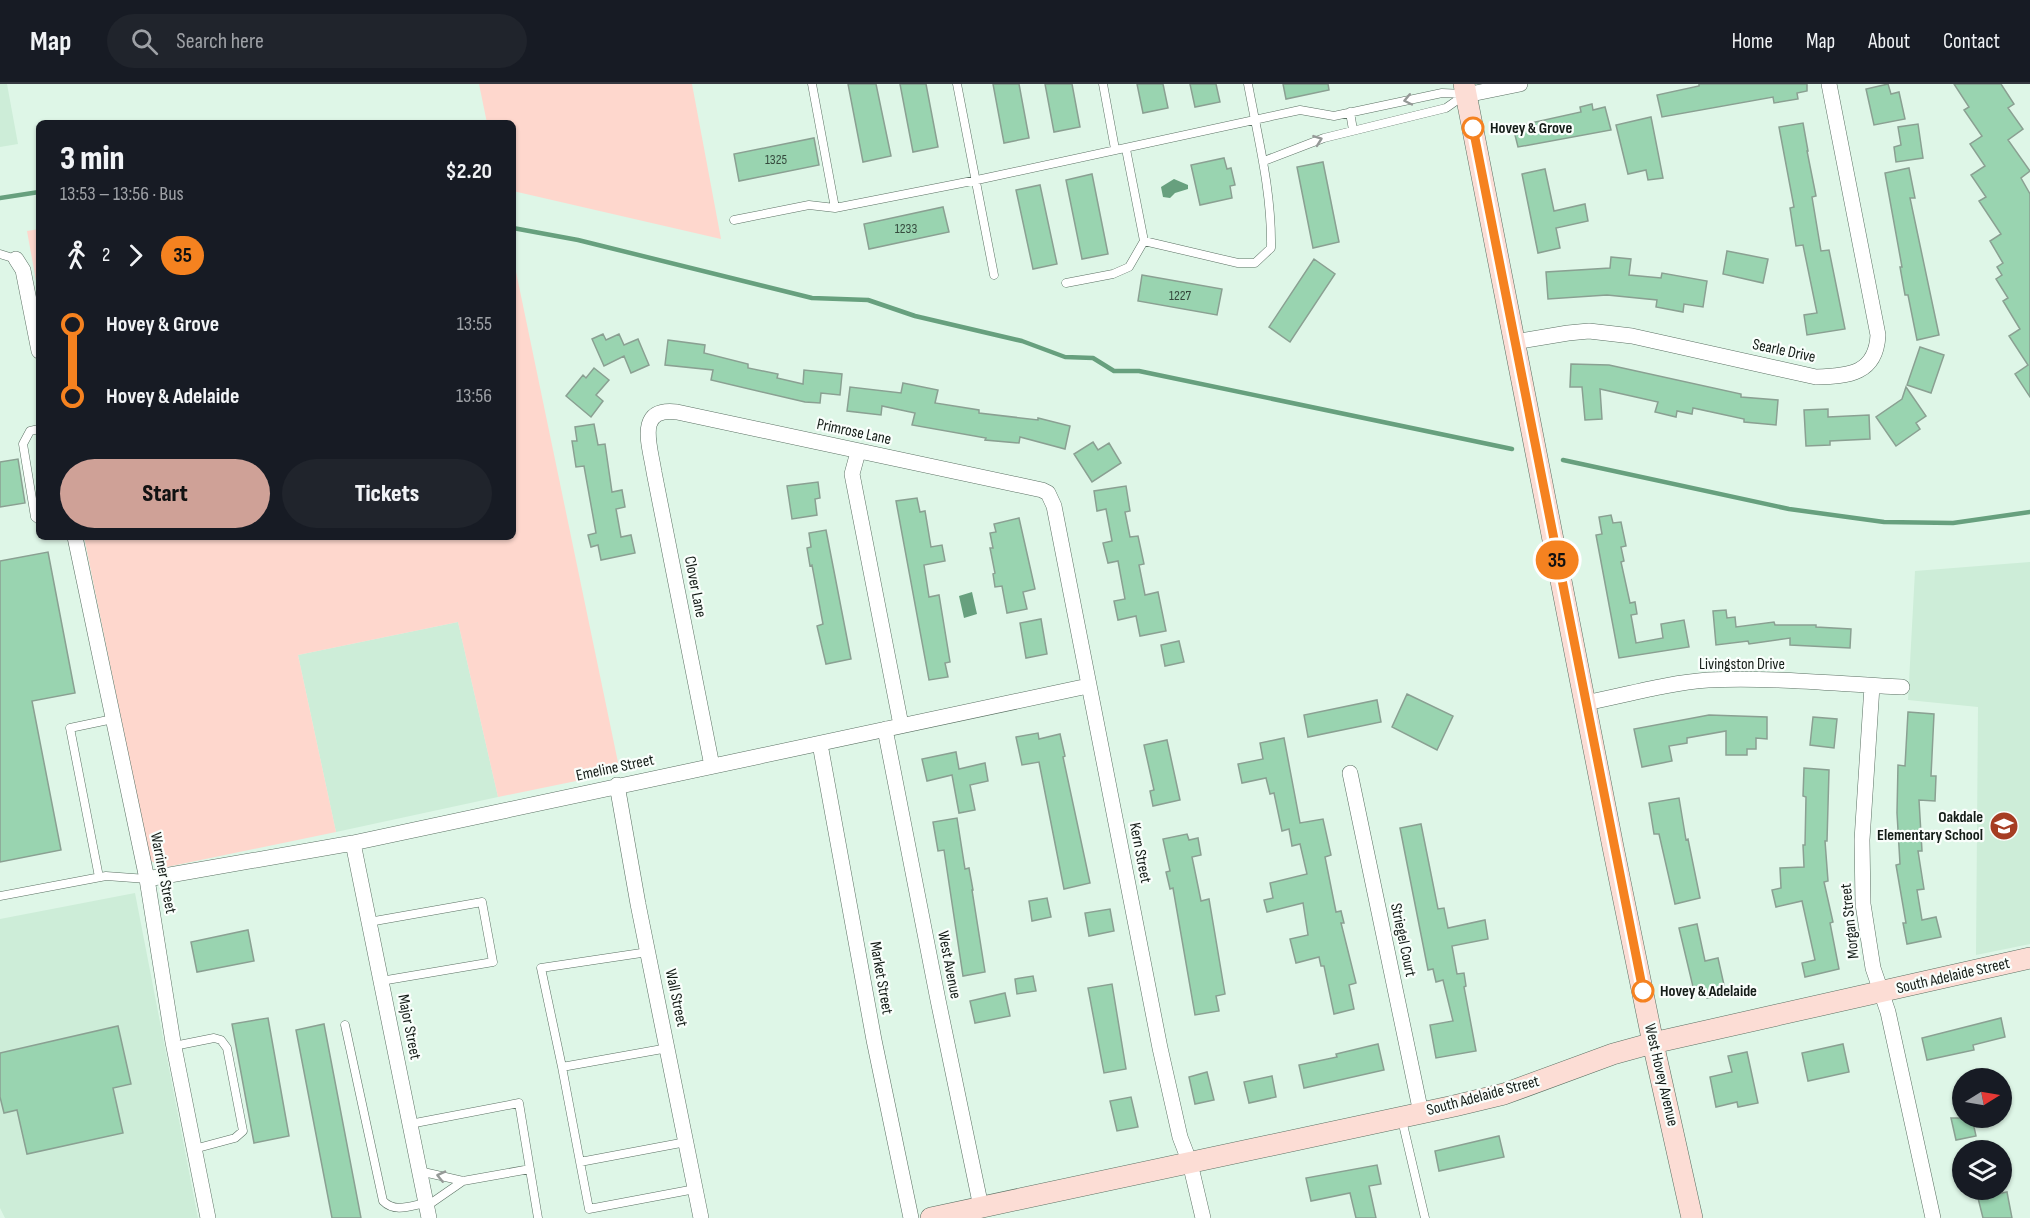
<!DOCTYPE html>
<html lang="en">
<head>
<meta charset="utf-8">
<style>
	:root { --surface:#171b24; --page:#20242c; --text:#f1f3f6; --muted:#9ea1a6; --line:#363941; --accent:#cfa197 }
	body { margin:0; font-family:"Sofia Sans Condensed",sans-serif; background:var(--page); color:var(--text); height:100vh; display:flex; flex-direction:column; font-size:22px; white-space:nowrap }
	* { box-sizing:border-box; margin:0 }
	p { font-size:20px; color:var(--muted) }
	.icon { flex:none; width:33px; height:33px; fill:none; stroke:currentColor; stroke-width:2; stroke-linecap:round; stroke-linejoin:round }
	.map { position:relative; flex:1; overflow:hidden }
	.panel { position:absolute; left:36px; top:36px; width:480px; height:420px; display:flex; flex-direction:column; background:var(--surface); border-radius:9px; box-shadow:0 2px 4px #0004 }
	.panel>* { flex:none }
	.badge { padding:0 12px; border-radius:20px; font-size:21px; line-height:39px }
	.needle { width:39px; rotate:79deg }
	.buttons { position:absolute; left:1952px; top:984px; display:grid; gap:12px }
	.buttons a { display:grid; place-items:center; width:60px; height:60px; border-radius:50%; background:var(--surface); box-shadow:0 2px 4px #0004; font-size:30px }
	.map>.badge { position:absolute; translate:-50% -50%; box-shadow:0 0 0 3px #fff }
	.legs { display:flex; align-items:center; gap:9px; height:66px; padding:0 24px; font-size:20px }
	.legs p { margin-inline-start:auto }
	.headline { display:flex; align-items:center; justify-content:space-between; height:102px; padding:0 24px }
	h1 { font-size:33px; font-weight:800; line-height:45px }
	.button { display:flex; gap:12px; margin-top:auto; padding:12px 24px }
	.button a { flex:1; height:69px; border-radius:36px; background:var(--accent); color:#111; font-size:24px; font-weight:800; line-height:69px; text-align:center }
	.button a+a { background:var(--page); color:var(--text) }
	ul { padding:0 24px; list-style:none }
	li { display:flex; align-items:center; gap:21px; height:72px; font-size:22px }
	li i { display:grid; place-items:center; width:9px; height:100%; margin:0 8px; background:currentColor }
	li i::after { content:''; width:15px; height:15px; margin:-8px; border:4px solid; border-radius:50%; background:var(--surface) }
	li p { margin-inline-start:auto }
	li:first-child i { background:linear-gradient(#0000 50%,currentColor 0) }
	li:last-child i { background:linear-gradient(currentColor 50%,#0000 0) }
	header { display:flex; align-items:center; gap:36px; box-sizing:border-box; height:84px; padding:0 30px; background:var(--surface); border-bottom:2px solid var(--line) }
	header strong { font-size:28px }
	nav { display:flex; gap:33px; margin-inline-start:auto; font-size:21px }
	.search { width:420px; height:54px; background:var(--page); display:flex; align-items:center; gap:15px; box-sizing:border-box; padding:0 21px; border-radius:33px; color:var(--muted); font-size:22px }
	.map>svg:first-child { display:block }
	.built { fill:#cdedd8 }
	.green { fill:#fed7cd }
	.water { fill:#67a07e }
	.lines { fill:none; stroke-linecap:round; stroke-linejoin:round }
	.stream { stroke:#67a07e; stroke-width:4.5 }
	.building { fill:#99d4b0; stroke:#8aa092; stroke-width:1.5 }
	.lane-casing { stroke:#5b7063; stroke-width:9 }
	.street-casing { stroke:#5b7063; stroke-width:16 }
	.secondary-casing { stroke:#5b7063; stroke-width:22 }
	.lane { stroke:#fff; stroke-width:8 }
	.street { stroke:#fff; stroke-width:15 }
	.secondary { stroke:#fcddd5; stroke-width:21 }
	.oneway { stroke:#959997 }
	.line-1-casing { stroke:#fff; stroke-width:14 }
	.line-1 { stroke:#f58220; stroke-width:9 }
	.stop-1-dot { fill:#fff; stroke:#f58220; stroke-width:3 }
	.labels { text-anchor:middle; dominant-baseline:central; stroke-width:4.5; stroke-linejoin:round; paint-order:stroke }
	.number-label { font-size:14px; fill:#354a3d }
	.stop-label { font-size:16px; font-weight:bold; fill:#141c17; stroke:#f9fefb; text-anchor:start }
	.street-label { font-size:16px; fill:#141c17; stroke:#f9fefb }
	.poi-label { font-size:16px; font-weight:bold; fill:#141c17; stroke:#f9fefb; text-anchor:end }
</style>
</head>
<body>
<header>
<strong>Map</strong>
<div class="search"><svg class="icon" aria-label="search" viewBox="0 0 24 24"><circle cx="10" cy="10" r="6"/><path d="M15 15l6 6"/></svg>Search here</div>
<nav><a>Home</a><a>Map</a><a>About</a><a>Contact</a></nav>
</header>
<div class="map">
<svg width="2030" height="1134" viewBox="0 0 2030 1134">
	<rect width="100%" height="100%" fill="#def6e7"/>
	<path class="built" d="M0 0H7L18 60 0 63Z
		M2030 478V860L1976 871 1978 623 1908 616 1915 487Z
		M458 538 498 713 336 748 298 571Z
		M135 809 198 1134H5L0 1124V835Z"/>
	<path class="green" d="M479 0H692L721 155 513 107V39H487Z
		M39 145V213L27 147Z
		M513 183H515L620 688 498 713 458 538 298 571 336 748 162 784 150 776 84 453H513Z"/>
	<path class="water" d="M1174 95 1188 101V105L1175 109 1170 114 1163 113 1161 103Z
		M972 508 977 530 964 534 959 512Z"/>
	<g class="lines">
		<path class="stream" d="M0 114 39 108
			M513 144 578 156 812 214 868 216 915 232 1022 257 1065 273 1093 274 1114 287H1139L1512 365
			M1563 376 1789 425 1884 438 1953 439 2030 428"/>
	</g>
	<path class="building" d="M848 0H876L891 72 863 78Z
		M900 0H926L938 63 913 68Z
		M993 0H1019L1029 54 1004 59Z
		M1045 0H1072L1080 43 1054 48Z
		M1137 0H1163L1168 24 1143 29Z
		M1190 0H1216L1220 18 1195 23Z
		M1283 0H1328L1329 6 1286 15Z
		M1699 0H1807V7L1797 9 1798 15 1774 19 1773 13 1662 33 1657 11 1699 2Z
		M1888 0 1891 10 1899 8 1905 35 1874 41 1866 5Z
		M1954 0H2001L2014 20 2008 24 2023 45 2008 56 2030 87 2021 94 2030 110V313L2015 290 2028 281 2009 252 2020 245 2003 217 2008 214 1996 195 2002 191 1997 183 2003 179 1990 157 2001 150 1979 117 1986 113 1971 91 1985 82 1970 60 1982 52 1964 26 1969 23Z
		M1592 20 1593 26 1605 23 1611 46 1518 63 1513 43 1581 28 1580 23Z
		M1651 33 1663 94 1648 96 1646 86 1628 90 1616 41Z
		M1803 39 1808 67H1807L1816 112 1812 113 1821 167 1829 166 1845 245 1807 251 1804 231 1817 229 1803 161 1796 162 1790 124 1794 123 1779 43Z
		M1918 40 1923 74 1896 78 1894 63 1901 61 1898 43Z
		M814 54 819 81 739 97 734 70Z
		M1224 74 1227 85 1231 84 1235 101 1230 102 1232 114 1200 121 1191 81Z
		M1323 78 1339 158 1313 164 1297 83Z
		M1909 84 1915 114H1910L1939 251 1917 256 1908 211H1905L1900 183H1902L1885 89Z
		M1545 85 1554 127 1585 120 1588 137 1556 144 1560 164 1538 169 1522 90Z
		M1092 90 1108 170 1082 175 1066 96Z
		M1040 101 1057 180 1033 185 1016 106Z
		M943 123 949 148 869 165 864 140Z
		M1727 167 1768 175 1763 199 1723 190Z
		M1611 173 1631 175 1629 191 1661 194 1662 189 1707 197 1703 223 1684 220 1683 228 1656 223 1657 216 1607 211 1548 215 1546 188 1610 184Z
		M1314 175 1335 190 1290 258 1269 243Z
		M1142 191 1222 205 1217 231 1138 217Z
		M603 250 606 256 619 250 624 261 638 255 649 281 631 289 624 272 604 282 592 255Z
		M668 256 705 261 704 269 748 280V284L778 290 777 294 803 300 804 286 842 290 840 311 821 309 820 319 805 318 711 296 713 286 665 281Z
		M1920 263 1944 271 1931 309 1907 301Z
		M1571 280 1609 281 1741 310V313L1778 316 1776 341 1744 338V335L1693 324 1692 330 1677 327 1676 333 1655 328 1658 318 1600 305 1602 335 1585 336 1582 303H1570Z
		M594 284 609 296 596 311 603 317 591 333 566 312 583 291 586 294Z
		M903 299 938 306 935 319 979 326V329L1038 336V334L1070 342 1065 365 1020 353 1019 359 985 356 986 354 912 341 915 329 882 322 881 331 847 327 850 303 901 309Z
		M1906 303 1926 332 1916 339 1920 345 1896 362 1876 333 1902 315Z
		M1828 325V333L1869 331 1870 355 1830 357V361L1806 362 1804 326Z
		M594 340 598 361 605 360 612 408 622 406 625 423 616 425 621 453 631 451 635 469 601 476 598 461 591 463 588 451 596 449 584 382 576 383 572 357H577L575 343Z
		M1093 358 1098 366 1109 359 1121 379 1092 398 1074 370Z
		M18 375 25 419 0 423V378Z
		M818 398 820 414 815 415 817 431 792 435 787 402Z
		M1126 402 1130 427 1125 428 1130 453 1138 452 1144 480 1139 481 1145 511 1158 508 1166 547 1140 552 1136 532 1118 536 1114 517 1125 515 1118 477 1108 479 1103 459 1112 457 1106 425 1097 427 1094 407Z
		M917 414 920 428 925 427 931 463 942 461 945 477 924 481 929 513 939 511 950 578 945 579 948 593 929 596 896 417Z
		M1611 431 1613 439 1621 438 1626 462 1621 463 1624 477 1621 478 1630 519 1635 518 1637 530 1631 531 1636 559 1663 554 1661 540 1684 536 1689 563 1619 574 1596 451 1602 450 1599 433Z
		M1019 434 1035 505 1023 508 1027 525 1007 529 1002 502 995 503 993 490 995 489 990 464H993L990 449 996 448 994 440Z
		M826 446 851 575 826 580 817 542 823 540 812 481 810 482 807 464 811 463 809 449Z
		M48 468 75 609 32 617 61 766 0 778V477Z
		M1726 526 1727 534 1735 533 1736 543 1774 538 1775 541H1816V543L1851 545 1850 564 1790 561V554L1749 560 1748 557 1716 561 1713 527Z
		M1041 535 1047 570 1026 574 1020 539Z
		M1179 557 1184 578 1165 582 1161 561Z
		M1407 610 1453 632 1437 666 1392 643Z
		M1377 616 1381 638 1308 653 1304 631Z
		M1908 628 1934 630 1931 692H1936L1935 717 1919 716 1922 767H1918L1924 805 1917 806 1922 836 1936 833 1941 853 1907 860 1903 839H1906L1896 781 1900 780 1897 729 1898 681 1905 682Z
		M1709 631 1767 633V655L1756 654V665H1747V671H1726V647L1687 654V659L1669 662 1672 677 1642 683 1634 645Z
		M1813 633 1837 635 1834 664 1810 661Z
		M1038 649 1039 655 1060 650 1065 672 1063 673 1090 799 1064 805 1039 678 1022 681 1016 653Z
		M1284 654 1300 739 1323 735 1331 771 1325 773 1336 828 1341 827 1344 839H1341L1356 899 1349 901 1354 925 1334 930 1324 882H1321L1319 873 1296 879 1290 855 1308 851 1303 819 1267 828 1264 816 1273 814 1270 799 1307 790 1300 760 1292 762 1289 745 1282 747 1274 709 1270 710 1266 694 1242 699 1238 680 1263 675 1260 659Z
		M1167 656 1180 716 1153 722 1150 707 1154 706 1144 661Z
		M956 668 959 685 985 679 988 697 970 701 975 726 959 729 952 691 927 697 922 675Z
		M1804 684 1829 686 1827 757H1825L1828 797 1824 798 1833 838 1830 839 1839 885 1805 893 1802 879 1815 876 1802 817 1776 823 1772 806 1781 804 1780 784 1804 783 1803 761H1805L1806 713 1803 712Z
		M1679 714 1686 756 1688 755 1700 814 1675 820 1659 750H1654L1649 719Z
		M957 734 965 785 969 784 973 806H972L985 888 963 892 944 766 938 767 933 738Z
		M1421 740 1438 825 1444 824 1448 844 1485 836 1488 855 1452 862 1457 890 1464 889 1466 902 1464 903 1476 967 1436 974 1430 941 1453 937 1443 896 1436 898 1433 885 1428 886 1400 744Z
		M1187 750 1189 756 1198 754 1201 771 1192 773 1201 817 1209 815 1225 910 1216 912 1219 927 1195 931 1173 804 1170 805 1166 788 1170 787 1163 755Z
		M1047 814 1051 833 1032 837 1029 817Z
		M1110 825 1114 847 1089 852 1085 829Z
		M1697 840 1705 877 1718 874 1726 910 1707 914 1705 905 1694 907 1679 844Z
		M248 846 254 877 197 888 191 858Z
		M1033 892 1036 907 1017 910 1015 895Z
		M1112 900 1126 985 1104 989 1088 904Z
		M1005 909 1010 932 975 939 970 917Z
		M268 934 289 1052 254 1059 232 940Z
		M2001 934 2005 953 1973 961 1974 966 1927 976 1922 954Z
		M324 940 361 1134H332L296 946Z
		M118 942 131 1000 113 1004 123 1049 27 1070 17 1026 4 1029 0 1013V969Z
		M1378 960 1384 986 1304 1004 1299 981 1337 973 1336 970Z
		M1843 960 1849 988 1808 997 1802 969Z
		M1747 968 1758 1019 1738 1023 1737 1018 1716 1023 1710 993 1732 988 1728 972Z
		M1207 988 1214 1016 1195 1020 1189 993Z
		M1272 992 1276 1013 1249 1019 1244 998Z
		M1131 1013 1138 1043 1117 1047 1110 1017Z
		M1951 1034H1972L1976 1052 1956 1056Z
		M1499 1052 1504 1073 1439 1087 1435 1067Z
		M1377 1081 1381 1100 1369 1102 1376 1134H1356L1350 1109 1311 1117 1306 1094Z
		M2007 1108 2012 1134H1983L1978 1114Z"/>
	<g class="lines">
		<g class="lane-casing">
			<path id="lane" d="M957 0 994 191
				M1103 0 1115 65
				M1350 28 1353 46
				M1126 65 1144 157
				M1264 77 1324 54 1446 24 1463 12
				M835 124 977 96 1300 26 1334 32 1442 9 1465 10
				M734 136 809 121 835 124 812 0
				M0 170 16 175
				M1066 199 1113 190 1129 183 1144 157 1238 179H1255L1271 164C1272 108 1258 54 1248 0
				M39 345 30 347 23 360 35 433 39 436
				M99 793 70 644 113 635
				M0 812 106 792 147 795
				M369 838 482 818 493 878 381 897
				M345 941 383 1117C395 1129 410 1122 426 1119
				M174 962 214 954 221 956 227 964 243 1047 235 1054 194 1065
				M668 964 562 983 580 1078 686 1058
				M562 983 541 884 648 868
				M1402 1036 1425 1134
				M410 1040 519 1019 538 1134
				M580 1078 589 1125 695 1105
				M419 1087 463 1097 530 1085
				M427 1122 463 1097"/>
		</g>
		<g class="street-casing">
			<path id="street" d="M1466 11 1520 0
				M16 175 23 186 39 267
				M1514 258 1568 249 1589 247 1632 252 1816 293C1849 292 1876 290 1878 251L1829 0
				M858 368 852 390 901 641
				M75 453 147 795 173 958 208 1134
				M1872 602 1862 756 1863 820 1873 884 1888 928 1933 1134
				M1585 619C1626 611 1667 599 1708 596 1772 593 1837 600 1902 603
				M885 645 938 916 981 1123
				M820 660 874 956 911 1134
				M712 682 654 388C650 361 635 323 677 328L1042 406 1048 409 1054 422 1160 964 1180 1053 1190 1079 1203 1134
				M1350 689 1421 1029
				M617 701 638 820 701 1134
				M353 759 429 1134
				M147 795 353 759 1088 602"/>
		</g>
		<g class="secondary-casing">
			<path id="secondary" d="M1464 0 1613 763 1653 959 1692 1134
				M931 1134 1454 1022 1504 1010 1613 970 1653 959 2030 874"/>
		</g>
		<use href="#lane" class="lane"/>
		<use href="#street" class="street"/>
		<use href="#secondary" class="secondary"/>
	</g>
	<defs><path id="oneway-chevron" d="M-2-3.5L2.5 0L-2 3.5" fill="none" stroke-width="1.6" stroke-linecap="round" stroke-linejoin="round" transform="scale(1.5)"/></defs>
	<g class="oneway">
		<use href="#oneway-chevron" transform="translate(1408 16) rotate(168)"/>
		<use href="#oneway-chevron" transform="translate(1318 56) rotate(-20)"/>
		<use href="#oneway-chevron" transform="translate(441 1092) rotate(-167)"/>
	</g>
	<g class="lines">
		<g class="line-1-casing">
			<path id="line-1" d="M1473 44 1643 907"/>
		</g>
		<use href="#line-1" class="line-1"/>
	</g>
	<defs>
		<g id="school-disc" transform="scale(1.5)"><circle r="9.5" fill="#a63d23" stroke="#f9fefb"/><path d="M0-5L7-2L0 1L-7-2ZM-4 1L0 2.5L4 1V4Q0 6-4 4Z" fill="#fff"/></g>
	</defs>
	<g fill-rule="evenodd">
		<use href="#school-disc" x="2004" y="742"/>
	</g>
	<g class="stop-1-dot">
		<circle cx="1473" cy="44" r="10"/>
		<circle cx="1643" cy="907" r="10"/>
	</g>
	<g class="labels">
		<g class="number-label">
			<text x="776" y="75">1325</text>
			<text x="906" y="144">1233</text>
			<text x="1180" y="211">1227</text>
		</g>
		<g class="stop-label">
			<text x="1490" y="44">Hovey &amp; Grove</text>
			<text x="1660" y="907">Hovey &amp; Adelaide</text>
		</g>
		<g class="street-label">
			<text transform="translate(1784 267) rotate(12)">Searle Drive</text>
			<text transform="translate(854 348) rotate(12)">Primrose Lane</text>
			<text transform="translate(695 503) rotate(79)">Clover Lane</text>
			<text x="1742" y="580">Livingston Drive</text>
			<text transform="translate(615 684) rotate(-12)">Emeline Street</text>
			<text transform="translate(1140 769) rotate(79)">Kern Street</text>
			<text transform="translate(163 789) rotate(79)">Warriner Street</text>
			<text transform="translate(1850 837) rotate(-96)">Morgan Street</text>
			<text transform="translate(1403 856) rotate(78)">Striegel Court</text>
			<text transform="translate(949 881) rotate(79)">West Avenue</text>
			<text transform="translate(1953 892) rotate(-13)">South Adelaide Street</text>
			<text transform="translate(881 894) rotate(80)">Market Street</text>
			<text transform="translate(676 914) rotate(78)">Wall Street</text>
			<text transform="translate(409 943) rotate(79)">Major Street</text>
			<text transform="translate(1661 991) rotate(77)">West Hovey Avenue</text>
			<text transform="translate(1483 1012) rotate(-15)">South Adelaide Street</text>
		</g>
		<g class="poi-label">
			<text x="1983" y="733">Oakdale<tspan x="1983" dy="18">Elementary School</tspan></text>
		</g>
	</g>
</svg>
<div class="buttons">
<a><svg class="needle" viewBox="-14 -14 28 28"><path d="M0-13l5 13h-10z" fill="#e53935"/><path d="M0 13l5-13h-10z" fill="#9ea1a6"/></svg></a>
<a><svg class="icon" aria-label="layers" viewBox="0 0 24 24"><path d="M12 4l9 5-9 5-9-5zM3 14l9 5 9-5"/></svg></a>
</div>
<b class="badge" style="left:1557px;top:476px;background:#f58220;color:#111">35</b>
<section class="panel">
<div class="headline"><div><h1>3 min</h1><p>13:53 – 13:56 · Bus</p></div><b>$2.20</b></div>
<div class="legs"><svg class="icon" aria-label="walk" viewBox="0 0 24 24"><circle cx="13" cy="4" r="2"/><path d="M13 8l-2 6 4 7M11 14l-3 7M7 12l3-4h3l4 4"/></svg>2<svg class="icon" aria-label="forward" viewBox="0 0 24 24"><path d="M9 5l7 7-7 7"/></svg><b class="badge" style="background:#f58220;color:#111">35</b></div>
<ul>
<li><i style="color:#f58220"></i><b>Hovey &amp; Grove</b><p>13:55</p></li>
<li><i style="color:#f58220"></i><b>Hovey &amp; Adelaide</b><p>13:56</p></li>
</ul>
<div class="button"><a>Start</a><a>Tickets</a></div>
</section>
</div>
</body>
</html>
